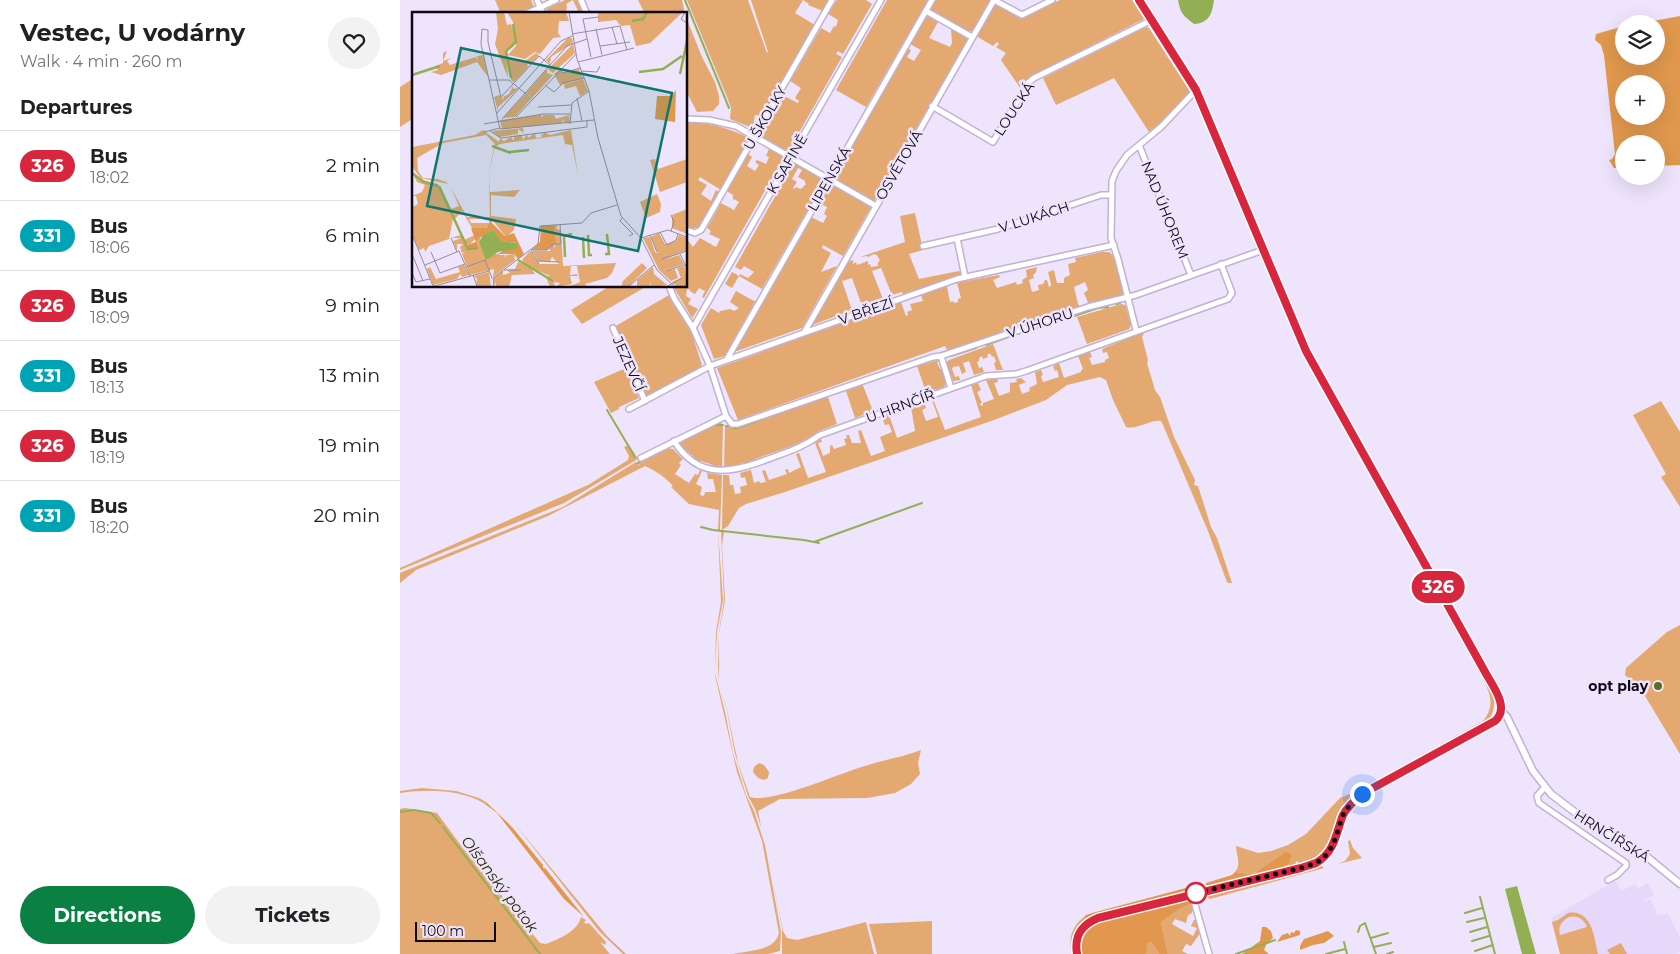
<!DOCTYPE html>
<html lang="en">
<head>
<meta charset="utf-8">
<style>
	:root { --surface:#fff; --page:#f2f2f2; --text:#202124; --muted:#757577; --line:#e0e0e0; --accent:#0b8043 }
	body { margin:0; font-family:Montserrat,sans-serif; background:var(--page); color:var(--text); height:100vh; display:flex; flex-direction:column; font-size:19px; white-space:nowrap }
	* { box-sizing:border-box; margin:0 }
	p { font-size:16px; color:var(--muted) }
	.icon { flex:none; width:28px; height:28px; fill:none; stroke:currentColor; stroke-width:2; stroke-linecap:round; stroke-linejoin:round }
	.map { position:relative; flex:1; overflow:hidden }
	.sheet { display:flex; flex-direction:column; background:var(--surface); width:400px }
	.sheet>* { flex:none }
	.badge { padding:0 10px; border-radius:16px; font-size:18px; line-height:32px }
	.controls { position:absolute; left:1215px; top:15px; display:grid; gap:10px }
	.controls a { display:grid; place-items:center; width:50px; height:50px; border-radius:50%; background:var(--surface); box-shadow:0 5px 20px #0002; font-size:25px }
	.scale { position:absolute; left:15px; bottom:12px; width:81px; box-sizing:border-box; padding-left:5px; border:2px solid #0e0915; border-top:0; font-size:14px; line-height:18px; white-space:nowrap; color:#0e0915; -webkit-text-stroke:4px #eee4fc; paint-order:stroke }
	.you { position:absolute; width:25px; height:25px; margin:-12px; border:4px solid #fff; border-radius:50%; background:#1a73e8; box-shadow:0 0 0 8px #1a73e833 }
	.map>.badge { position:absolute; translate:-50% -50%; box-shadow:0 0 0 2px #fff }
	h2 { padding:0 20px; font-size:19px; line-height:45px }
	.round { display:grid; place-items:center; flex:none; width:52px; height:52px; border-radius:26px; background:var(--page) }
	.headline { display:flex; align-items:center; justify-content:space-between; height:85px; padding:0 20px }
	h1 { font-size:24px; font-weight:700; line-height:38px }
	.primary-button { display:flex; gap:10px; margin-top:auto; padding:10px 20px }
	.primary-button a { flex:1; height:58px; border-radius:30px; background:var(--accent); color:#fff; font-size:20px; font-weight:700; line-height:58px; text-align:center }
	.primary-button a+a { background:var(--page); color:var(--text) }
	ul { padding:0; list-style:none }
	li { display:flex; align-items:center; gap:15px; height:70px; padding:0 20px; border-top:1px solid var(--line) }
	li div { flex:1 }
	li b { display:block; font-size:19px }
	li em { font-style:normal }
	li .badge { min-width:55px; font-weight:700; text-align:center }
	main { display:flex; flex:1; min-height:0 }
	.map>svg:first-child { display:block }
	.built { fill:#e6d7fb }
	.green { fill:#e3a971; fill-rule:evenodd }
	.forest { fill:#e1984e; fill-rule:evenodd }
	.water { fill:#92b053 }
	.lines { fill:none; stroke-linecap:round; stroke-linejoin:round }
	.stream { stroke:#92b053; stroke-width:2 }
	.minor-casing { stroke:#c0b1d6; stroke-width:8 }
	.tertiary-casing { stroke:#c0b1d6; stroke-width:9 }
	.minor { stroke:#fff; stroke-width:5 }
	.tertiary { stroke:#fff; stroke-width:6 }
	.line-casing { stroke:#fff; stroke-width:11 }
	.line { stroke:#d7263d; stroke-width:8 }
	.walk { stroke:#0e0915; stroke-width:5; stroke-dasharray:0 9 }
	.poi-dot { fill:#597021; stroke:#eee4fc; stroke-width:2 }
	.stop-dot { fill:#fff; stroke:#d7263d; stroke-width:2.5 }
	.labels { text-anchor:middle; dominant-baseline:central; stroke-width:5; stroke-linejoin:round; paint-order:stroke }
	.street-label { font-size:14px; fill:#0e0915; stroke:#eee4fc }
	.poi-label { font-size:14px; font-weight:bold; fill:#0e0915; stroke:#eee4fc; text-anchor:end }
	.water-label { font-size:15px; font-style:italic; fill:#232e06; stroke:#eee4fc }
	.inset-river { fill:none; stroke:#92b053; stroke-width:2.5 }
	.inset-road { fill:none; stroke:#948ca0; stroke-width:1 }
	.view { fill:#0f766e; fill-opacity:0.15; stroke:#0f766e; stroke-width:2.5 }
	.inset-edge { fill:none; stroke:#0e0915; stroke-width:2.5 }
</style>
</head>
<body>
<main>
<section class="sheet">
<div class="headline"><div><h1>Vestec, U vodárny</h1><p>Walk · 4 min · 260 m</p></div><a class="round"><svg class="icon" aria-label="heart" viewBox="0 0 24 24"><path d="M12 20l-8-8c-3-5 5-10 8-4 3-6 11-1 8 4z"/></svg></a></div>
<h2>Departures</h2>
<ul>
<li><span class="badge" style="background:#d7263d;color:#fff">326</span><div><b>Bus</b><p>18:02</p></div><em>2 min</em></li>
<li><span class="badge" style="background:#00a3b4;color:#fff">331</span><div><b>Bus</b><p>18:06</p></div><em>6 min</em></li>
<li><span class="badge" style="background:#d7263d;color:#fff">326</span><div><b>Bus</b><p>18:09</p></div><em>9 min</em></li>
<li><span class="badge" style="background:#00a3b4;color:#fff">331</span><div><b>Bus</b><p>18:13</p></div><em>13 min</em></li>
<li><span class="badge" style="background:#d7263d;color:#fff">326</span><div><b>Bus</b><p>18:19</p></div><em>19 min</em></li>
<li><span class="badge" style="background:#00a3b4;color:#fff">331</span><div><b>Bus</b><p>18:20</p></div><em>20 min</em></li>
</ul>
<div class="primary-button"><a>Directions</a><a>Tickets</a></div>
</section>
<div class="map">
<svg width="1280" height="954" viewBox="0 0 1280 954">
	<rect width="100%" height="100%" fill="#eee4fc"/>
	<path class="built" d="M1215 881 1221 891 1235 884 1238 889 1248 883 1254 895 1243 901 1245 902 1250 899 1257 912 1256 913 1257 915 1261 914 1262 916 1267 913 1280 937V952L1276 954H1160L1151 918Z"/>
	<path class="green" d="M95 0H131L134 7 119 14H101Z
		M165 0H177L184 14H171L178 11 173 0 166 4 167 7 166 13 148 14 146 9Z
		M238 0H282L285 14H245Z
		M287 0H348L367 53 368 52 351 0H429L423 11 408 5 409 4 403 0 395 13 415 25 363 116 355 115 353 126 350 127 330 119 331 108 329 102Z
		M437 0H466L472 4 443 54 438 51 436 54 442 57 388 152 359 135 382 95 398 103 399 101 395 98 401 88 390 81 421 28 430 33 434 26 436 27 438 20 428 14Z
		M487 0H528L466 107 436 90Z
		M535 0H590L572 31 569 32 532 11 531 8Z
		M660 0H732L744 19 633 75 625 82 620 80 618 83 623 86 621 89 601 60 606 53 596 47 599 44 597 42 593 46 576 36 595 4 621 19Z
		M527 15 538 22 529 38 550 47 552 43 551 29 568 39 474 201 433 178 508 48 511 50 507 57 514 61 521 50 510 44Z
		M286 17 302 57 315 82 319 96V104L313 111 297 112 286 91Z
		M746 27 749 28 789 90V93L775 110 749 132 714 78 656 105 643 78Z
		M14 78V118L0 127V87Z
		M286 123C309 121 330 129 350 138L321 190 300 177 298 180 307 185 301 194 311 201 316 190 319 192 299 228H288L286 223Z
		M369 149 384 157 304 298 302 297 305 291 299 288 295 294 290 291 289 289H287L286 296 291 299 288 304 298 309 292 318 273 286H286V238L293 247 300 238 316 247 320 239 309 234 311 231 307 228 321 203 334 210 339 202 334 199 333 200V195L327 191 348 154 352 157 347 166 355 171 359 165 355 162 357 160 366 164 369 157 366 156Z
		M394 163 425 180 362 289 339 276 340 274 348 278 354 272 344 266 341 270 335 267ZM398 168 402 170 398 177 405 181V183L406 184 401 189 396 187 395 189 393 188 397 182 392 179Z
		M430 184 471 207 443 256 423 245 422 248 431 253 421 272 437 266 402 328 334 352 411 217 423 223 427 216 424 214 427 207 419 203Z
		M515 213 523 250 509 254 519 279 559 271 561 274 560 276 504 296 502 292 492 295 481 268 472 271 483 299 462 306 452 278 442 281 452 310 412 325 447 262 453 260V264L456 262 457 265 468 261V265L470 264 471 267 478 266V262L480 261 477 255 474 254 468 257 467 256 460 257 505 242 500 216Z
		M702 252H709L715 257 724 292 721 297 689 305 684 293 688 290 685 282 674 287 678 304 681 308 669 312 667 309 653 315 654 317 637 322 636 321 633 322V324L622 327 621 326 619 328 604 333 607 330 564 345 565 347 546 353 541 352 547 350 545 346 338 420 317 368 501 302 506 316 508 315 507 312 512 310 510 304 523 301 521 295 547 286 550 302 553 301 554 303 558 302V299L561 298 557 283 561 282 599 275 600 277 593 280 597 288 616 282 617 285 623 283 622 280 627 277 626 270 637 267 636 272 633 275 634 278 629 280 632 292 639 290 638 285 643 284 645 280H647L649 287H650L651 284 648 272 654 270 657 283H664V278L670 275 668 264 676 262 675 258Z
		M332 272 339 276 332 288 325 284Z
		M210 286H235L236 288 240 286H247L182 324 171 310Z
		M336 291 354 301 356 300 325 356 314 359 301 325 311 308 319 313 320 311 330 309 334 311 339 308 330 302Z
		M269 295 291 331 302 365 297 370 246 397 214 327Z
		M721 304 725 305 726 307 731 325 729 329 687 344 677 317Z
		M750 329 751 330 744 333 742 337 748 360 747 363 755 390 760 397 774 437 795 480 794 485 798 486 811 527 817 538 832 583H828L827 582 808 531 763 425 761 421C751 419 737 430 726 427L713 400 706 380 700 377 667 385 646 400 594 420 385 492 346 504 339 508 328 526 322 530 323 475H329L330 485H333L335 494 341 493 340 487 347 485 345 477 341 478 340 473 351 470 354 483 359 481 360 483 366 482 362 471 365 470 369 480 387 474 385 470 388 469 389 473 401 467 396 454 399 453 408 478 426 472 415 443 421 439 422 442 418 443 423 456 430 453V446L432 445 434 449 446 445 444 439 447 438 446 435H449L452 443H461L458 431 461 430 471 456 485 451 480 437 492 432 489 424 485 425 482 417 489 415 497 438 515 431 511 407 524 402 526 408 522 410 526 421 538 417 532 400 533 399 545 430 581 417 571 385 578 383 581 390 577 392 582 403H580L581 406 583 405V403L594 399 586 380 597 378 598 382 594 383 599 396 610 392V383L617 382 616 379 621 378 626 382 619 385 622 394 630 391 629 388 637 384 635 372 641 370 643 375 641 376 643 382 659 377 657 370 655 371 653 366 659 363 664 378 681 372V370L683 369 678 356 690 352 692 357 689 358 692 365 705 362V360L709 358 707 352 703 353 702 349Z
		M593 344 603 370H596L594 363 596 362 594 356 592 357 590 353 587 355 588 357 583 359 582 356 579 358V361L577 362 579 368 582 367 584 372 574 375 569 361 563 363 566 372 562 374 559 366 553 367 552 369 555 377 559 376 560 380 553 381 546 363 549 360Z
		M538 360 539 362H537L540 369H542L546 385 542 388 526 392 517 366Z
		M226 368 239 398 219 407V409L211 413 194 382Z
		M462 383 473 411 455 418 446 391 428 397 437 424 419 431 403 442 355 459V461L344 465 343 463 340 464 339 467 324 469 325 426 329 428 341 426Z
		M1261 401 1280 432V507L1261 477 1266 474 1233 415Z
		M317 422 322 423 321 425H323L322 468 313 467V465L301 461 300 463 294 460V457L282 447 281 448 279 444 284 440V439Z
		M229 445 238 459 164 503 0 570V568L170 493 188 485 228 460 229 456 224 447Z
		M268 448 273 449 283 459 279 463 281 465 275 474 289 483 295 474 298 475 300 470 302 471 296 484 302 487 300 495 304 496 305 492H316L313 479H308L307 473 322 475 320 530H318L319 510 289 504 271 487 273 486C265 477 256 471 245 466L148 516 16 570 0 583V573L163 507 236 462 240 466 239 464Z
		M318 531 323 600 317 632 315 673 325 712 333 753 346 795 354 811 365 845 381 932 380 951 368 954H333C348 951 375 951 379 933L362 841 337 772 315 675 316 632 321 602Z
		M321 531H324L322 546 325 600 319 633 318 666 319 683 327 710 338 763 350 797C372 804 440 773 465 766 483 760 503 757 521 750L518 763 520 774 511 784 495 793 467 798 380 799 358 811 361 827 355 809 348 796 335 754 327 711 319 683V632L324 600Z
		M1280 625V754L1242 691 1225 675 1226 668 1267 632Z
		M1076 662C1087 681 1103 700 1088 721L954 797 928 848 914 860 900 864 897 861 894 866 876 871 889 864 850 874 835 872C842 863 836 855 836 846L858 853 871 851 888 845 906 834 940 798 959 790 1083 721C1100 701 1084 682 1074 663Z
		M359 763 364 765 369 772 368 778 364 780 358 778 353 772 354 767Z
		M22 788 56 791 79 798 86 802 85 804C61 789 27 789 0 793V791Z
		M5 808 37 813C52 833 66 853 82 872 89 881 98 889 104 899L140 943 146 944C159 939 178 931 181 917L186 920 184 922 186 924 189 923 206 942 205 945 200 942 210 954H0V809Z
		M114 823 207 936 226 954H223L199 931Z
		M950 840 953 848 962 858 938 864 945 861 950 854 948 841Z
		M919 864 924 868 810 899 804 895 803 901H801L802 896Z
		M371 872 383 931 387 938 397 940 466 922 474 954H382V928Z
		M792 904 794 908 791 914 788 915 786 923 775 919 772 924 793 936 797 928 791 926 794 920 797 919 801 932 791 946 786 944 782 951 788 954H768L761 922C774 915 776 908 792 904Z
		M1168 913C1192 909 1194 937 1198 954H1160L1152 922 1158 920ZM1169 917C1177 915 1184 919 1187 927L1160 935C1158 927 1161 921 1169 917Z
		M686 915 687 919 691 918C676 925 670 938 673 954H672C668 937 672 926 686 915Z
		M532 921V954H477L469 924Z
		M750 942 753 944 759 954H746L745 949 747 944Z
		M1221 943 1227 954H1210L1207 950Z"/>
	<path class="forest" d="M1280 16V165L1256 166V144H1224V168H1214L1209 160 1212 159 1215 154 1204 55 1201 45 1195 40 1196 34 1224 26V56H1256V24H1237ZM1224 84H1256V116H1224Z
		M86 802 112 827 143 865V868H145L184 917 164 899 97 813 85 804Z
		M886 852 889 853 892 856 890 858 889 864 876 871 813 887 806 885V883L832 875 835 872 850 874 855 873Z
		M797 885 798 889 781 893V895L687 919 685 917 686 915 692 913Z
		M788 900 792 904C776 908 774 915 761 922L768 954H759L753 944 750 942 747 944 746 954H680C680 946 680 938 685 932 699 913 765 906 788 900Z
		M862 927H866L871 931 873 938 867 943 864 950 869 954H842L860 941Z
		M896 930 900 931V935L877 942 882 935 888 933 890 936 891 932 894 933Z
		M928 931 934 936 924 943 913 945 900 950V946L904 939Z"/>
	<path class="water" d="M778 0H814C812 13 810 23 794 24 783 15 781 15 778 0Z
		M1117 886 1136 954H1122L1105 889Z"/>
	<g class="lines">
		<path class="stream" d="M285 0 329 108
			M716 304 720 303
			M668 318 698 308 708 307
			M617 334 663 319
			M586 345 608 337
			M551 356 576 348
			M468 382 532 360
			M207 410 235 457
			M326 426 336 428 343 426 395 407
			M283 440 313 425H323
			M238 463 260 451
			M301 527 313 530 404 540 419 543
			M414 542 522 503
			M0 812 14 810 31 813 40 823
			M43 827 140 954
			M1080 897 1095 954
			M1065 913 1082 908
			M1067 922 1084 918
			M958 932 960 926 965 923 976 954
			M1070 932 1087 927
			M971 938 988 933
			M1072 941 1089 936
			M944 942 947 954
			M974 947 991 943
			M1075 951 1093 945
			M836 954 875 940
			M926 954 945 949
			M987 954 993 952"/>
		<g class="minor-casing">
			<path id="minor" d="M137 0 143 14
				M181 0 187 14
				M594 0 622 15 652 0
				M526 11 572 37
				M126 14 156 0
				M532 106 593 142 628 83 634 78 752 20
				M286 119 309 120 336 126 476 206
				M739 145 791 275
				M286 230 295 233 301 230 432 0
				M557 238 565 277
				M523 246 598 229 701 195H711
				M269 286 274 298 293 328 310 366 326 416 332 424H338L533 357 541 356 688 307 736 295 863 250
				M213 328 245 401
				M293 328 481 0
				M736 330 718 259 711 238 712 181 716 171 727 155 761 127 796 90
				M405 331 594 0
				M541 356 551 388
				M327 359 532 0
				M229 409 310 366 557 279 714 245
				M274 441C300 482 333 472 371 458 390 451 403 447 420 435L572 381 586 376 616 374 626 371 828 299 832 293 821 264
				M241 458 326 416
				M1145 787 1137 796 1139 803 1226 863V866L1217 875 1208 880
				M792 894 809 954"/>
		</g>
		<g class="tertiary-casing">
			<path id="tertiary" d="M1102 712 1107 717 1133 771 1151 794 1176 813 1246 856 1280 884
				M677 954C674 936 681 925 698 918L901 868C906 866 911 865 916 863 935 852 935 833 943 815 947 807 955 800 962 795L1095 721C1103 714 1103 707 1099 697L906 351 796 90 739 0"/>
		</g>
		<use href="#minor" class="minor"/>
		<use href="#tertiary" class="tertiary"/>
	</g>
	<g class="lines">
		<g class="line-casing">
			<path id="line" d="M677 954C674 936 681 925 698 918L901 868C906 866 911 865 916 863 935 852 936 833 943 815 947 807 955 800 962 794L1095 721C1111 707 1091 684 1084 670L906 351 796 90 739 0"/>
		</g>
		<use href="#line" class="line"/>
		<path class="walk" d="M796 893 792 894 901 868C906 866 911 865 916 863 935 852 936 833 943 815 947 807 955 800 962 794"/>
	</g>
	<circle class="poi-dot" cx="1258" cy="686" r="5"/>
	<circle class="stop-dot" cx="796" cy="893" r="10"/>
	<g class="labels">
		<g class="street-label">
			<text transform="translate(614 109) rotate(-57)">LOUCKÁ</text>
			<text transform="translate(365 118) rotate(-60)">U ŠKOLKY</text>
			<text transform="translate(387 164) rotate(-60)">K SAFINĚ</text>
			<text transform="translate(499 165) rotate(-60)">OSVĚTOVÁ</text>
			<text transform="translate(429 179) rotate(-60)">LIPENSKÁ</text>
			<text transform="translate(765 210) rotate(68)">NAD ÚHOREM</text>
			<text transform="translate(634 217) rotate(-18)">V LUKÁCH</text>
			<text transform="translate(466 311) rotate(-19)">V BŘEZÍ</text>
			<text transform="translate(640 323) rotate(-18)">V ÚHORU</text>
			<text transform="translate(229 364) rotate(66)">JEZEVČÍ</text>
			<text transform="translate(500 406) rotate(-20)">U HRNČÍŘ</text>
			<text transform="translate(1212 836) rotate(32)">HRNČÍŘSKÁ</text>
		</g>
		<g class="poi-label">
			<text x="1248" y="686">opt play</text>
		</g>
		<g class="water-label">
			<text transform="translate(100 884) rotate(53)">Olšanský potok</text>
		</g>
	</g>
	<g transform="translate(12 12)">
		<rect width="275" height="275" fill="#eee4fc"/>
		<path d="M84 0H92L95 13 99 12 104 26 101 10 95 0H154L157 9H147L146 21 149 25 141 26 128 42 123 40 113 47 96 43 104 34V28L101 35 94 39 96 66 83 32 86 17ZM186 0H271L238 31 224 34 218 13 209 14 204 8 186 10ZM156 26H160L161 31 139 45 138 52 134 48ZM161 32 163 41 141 61 136 57ZM35 39 31 49 39 46 35 49 38 53 64 45 66 49 65 44 71 43 76 65 65 50 29 63 19 60 26 58 23 55 0 64 31 51V41ZM124 41 127 43 118 53 115 51 116 55 102 70 99 68 96 46 113 49ZM135 57V61L141 63 120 86 114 81ZM167 57 171 66 148 73 142 62 147 58 151 61ZM171 67 176 79 168 84 164 74 153 77 152 72ZM101 74V77L107 76 86 95V99L82 85 87 83 92 88 91 85 97 82ZM113 82 119 87 103 105 91 106ZM129 103 130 106 131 103H142L144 107 157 103 158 110 152 111 151 107 150 111 90 117 88 108ZM111 116 112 121 106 117V122L87 125 80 119ZM71 118 87 130 88 126 92 129 99 125 102 129V124L110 123 111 128 115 122 116 126 123 121 124 126 130 125 129 120 131 123 132 120 138 123 159 118 166 162 160 133 153 132 151 123 88 132 83 135 77 160 78 180 108 178 102 185 79 183V204L104 207 102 218 94 225 82 210H77L78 207H57L59 211H77L66 226 50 199 43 207 52 228 63 223 64 226 57 233 52 229 55 237 66 236 65 227 69 224 67 231 85 243H93V247L94 243 103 242 106 247 102 243 103 248 81 265 82 257 58 263 50 242 54 239 50 241 48 235 51 232H45V239L41 229 49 226H39L49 223 41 207 37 227 17 234 13 240 12 236 7 238 0 222V195L6 192 4 184H0L10 180 13 173 5 170 0 160 10 168 26 172 39 197 47 194 39 176 55 205H78L77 159 83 132 74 123 31 131 5 146 6 159 11 166 25 167 34 170 36 172 9 166 0 155V135L63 123ZM243 147 246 157 275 147V170L248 180 238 148ZM245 182 249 192 248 200 234 206 228 190ZM275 197V213L271 214H275V222L260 216V203ZM146 213 144 216 149 219 151 254 204 251 200 261 195 266 173 272 175 275H144L148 271 142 270 143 275H138L134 265 138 264 118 255 123 262 100 263 97 275H85L83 270 82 275V266L91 258V263L98 261 95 258 103 257 106 250 117 255 110 248 118 239 127 252H147L140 245 138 249H126L120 239H139L137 237 141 232 143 236 142 215ZM159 254H165L168 270 156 275 149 274 160 272 158 264H165L166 268 165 262 158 263ZM247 221 253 232 264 229 267 223 275 226V238L251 248 267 243 272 252 252 259 263 257 266 266 259 269 247 258 231 226 238 225 243 240 246 241 239 225ZM230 251 235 256 216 275H209L211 269ZM52 253 57 263 50 265 48 262 45 267 21 273 15 257 18 255 24 267 48 260 46 255ZM273 254 275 275H265L260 270 269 266 265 256ZM241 255 242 262 255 273 239 275 238 269V275H225V268ZM77 260 79 275H64L65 267 62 264Z" fill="#e3a971" fill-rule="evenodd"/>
		<path d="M264 78 263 110 243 107 245 84H260ZM78 209 93 224 102 221 112 242 106 247 103 242H88L75 248 105 231 87 229 82 218 65 227 66 236 51 239 55 237 52 229H55V233L64 230 59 216H74ZM146 213 142 215 144 232 135 238H119L128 230 129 214Z" fill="#e1984e"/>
		<path d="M82 218 88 229 105 231V237L86 240 74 248 67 230 71 223Z" fill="#92b053"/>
		<path class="inset-river" d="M220 9 231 7 235 0M227 60 251 57 270 44M268 62 275 29M0 63 28 54M99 66 94 39 104 30 101 12M80 134 99 141M98 140 117 138M0 161 12 170 26 174M27 174 56 237 66 236M176 223 177 243H180M171 225 172 246M193 242H197L195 222M153 245 152 224 160 222M106 248 141 269"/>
		<path class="inset-road" d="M157 0 165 47 177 79 186 126 209 204 229 226 245 258 263 275M273 0 269 7 275 11M200 15 205 32M184 17 190 43M160 22 208 14 215 38M188 34 218 30M179 45 171 7 187 5M166 50 222 36M138 53 127 44 89 85 76 30V18L70 17 69 32 88 117 182 108M147 57 151 61 168 56M169 59 185 60 188 54M77 68H97L120 87M133 73 142 80 151 71 172 66M165 86 170 109M126 95 159 93M85 101 149 29 160 24M104 105 164 42M90 107 155 34 175 27M72 112 131 102H158M158 112 160 91 177 79M78 119 89 126 175 115V109M72 120 88 116M210 206 208 209 221 222 217 224M259 219 262 210 259 203M248 220 255 233 264 228 266 222M0 222 21 274M238 223 245 240M39 226 45 240M229 226 256 218 275 225M119 238H135L141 232H149L148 212M119 239 127 252M19 240 28 261 53 252M0 242 11 269M268 242 275 256M250 247 275 239M126 249 147 250M13 253 47 239 58 264M54 255 73 248 80 266M92 258H109M254 259 275 252M0 261 4 270 18 267M19 275 77 259M61 275 65 274 61 263M82 275 81 266 126 232 128 214 170 211 179 201 205 193M216 275 242 253M254 275 270 266"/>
		<path class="view" d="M49 36 260 81 226 239 15 194Z"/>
		<rect width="275" height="275" class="inset-edge"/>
	</g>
</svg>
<div class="controls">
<a><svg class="icon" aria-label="layers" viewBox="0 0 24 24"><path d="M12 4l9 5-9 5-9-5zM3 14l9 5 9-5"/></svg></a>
<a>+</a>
<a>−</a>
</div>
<div class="scale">100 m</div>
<div class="you" style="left:962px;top:794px"></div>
<b class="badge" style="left:1038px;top:587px;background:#d7263d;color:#fff">326</b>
</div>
</main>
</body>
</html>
